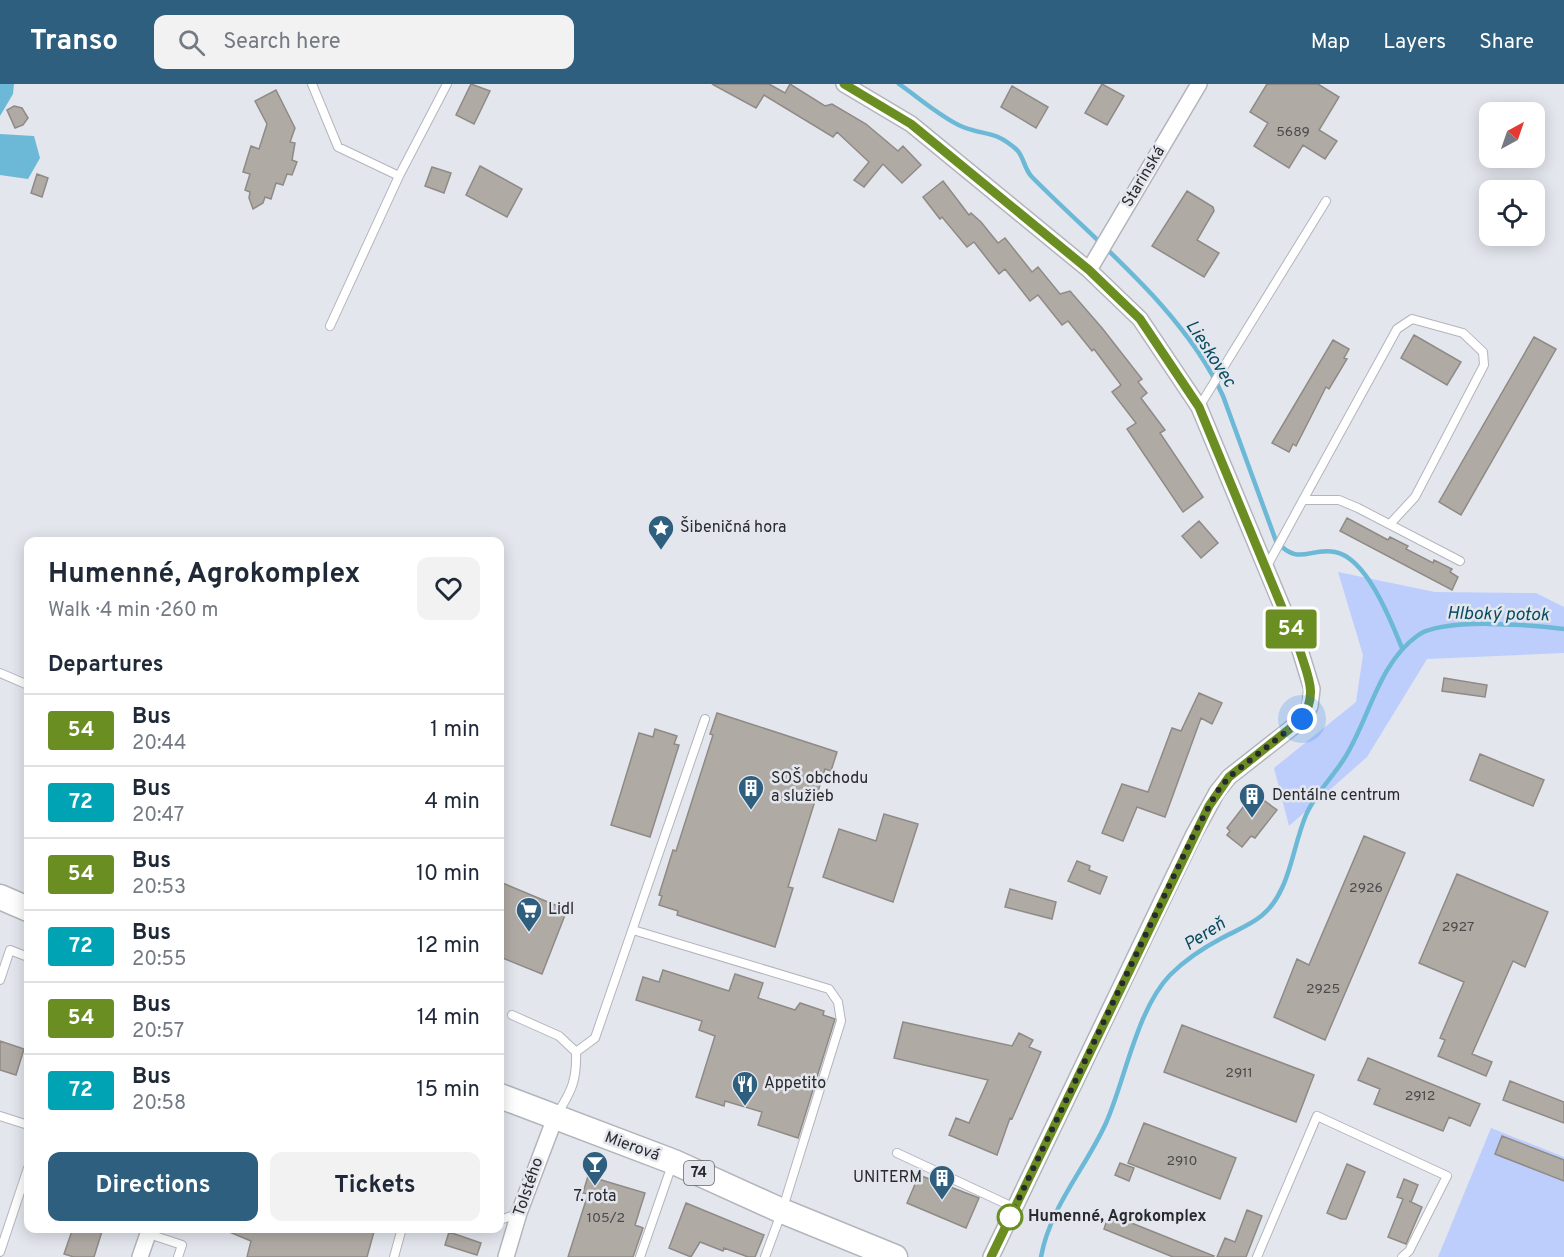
<!DOCTYPE html>
<html lang="en">
<head>
<meta charset="utf-8">
<style>
	:root { --surface:#fff; --page:#f2f2f3; --text:#1f2937; --muted:#747a83; --line:#e0e1e3; --accent:#2f5f7e }
	body { margin:0; font-family:Overpass,sans-serif; background:var(--page); color:var(--text); height:100vh; display:flex; flex-direction:column; font-size:22px; white-space:nowrap }
	* { box-sizing:border-box; margin:0 }
	p { font-size:20px; color:var(--muted) }
	.icon { flex:none; width:33px; height:33px; fill:none; stroke:currentColor; stroke-width:2; stroke-linecap:round; stroke-linejoin:round }
	.map { position:relative; flex:1; overflow:hidden }
	.side { position:absolute; left:24px; top:453px; width:480px; height:696px; display:flex; flex-direction:column; background:var(--surface); border-radius:12px; box-shadow:0 3px 15px #0003 }
	.side>* { flex:none }
	.badge { padding:0 12px; border-radius:4px; font-size:21px; line-height:39px }
	.needle { width:39px; rotate:40deg }
	.fabs { position:absolute; left:1479px; top:18px; display:grid; gap:12px }
	.fabs a { display:grid; place-items:center; width:66px; height:66px; border-radius:12px; background:var(--surface); box-shadow:0 3px 15px #0003; font-size:30px }
	.you { position:absolute; width:30px; height:30px; margin:-15px; border:4px solid #fff; border-radius:50%; background:#1a73e8; box-shadow:0 0 0 9px #1a73e833 }
	.map>.badge { position:absolute; translate:-50% -50%; box-shadow:0 0 0 3px #fff }
	h2 { padding:0 24px; font-size:22px; line-height:54px }
	.round { display:grid; place-items:center; flex:none; width:63px; height:63px; border-radius:12px; background:var(--page) }
	.overview { display:flex; align-items:center; justify-content:space-between; height:102px; padding:0 24px }
	h1 { font-size:28px; font-weight:700; line-height:45px }
	.action { display:flex; gap:12px; margin-top:auto; padding:12px 24px }
	.action a { flex:1; height:69px; border-radius:12px; background:var(--accent); color:#fff; font-size:24px; font-weight:700; line-height:69px; text-align:center }
	.action a+a { background:var(--page); color:var(--text) }
	ul { padding:0; list-style:none }
	li { display:flex; align-items:center; gap:18px; height:72px; padding:0 24px; border-top:2px solid var(--line) }
	li div { flex:1 }
	li b { display:block; font-size:22px }
	li em { font-style:normal }
	li .badge { min-width:66px; font-weight:700; text-align:center }
	header { display:flex; align-items:center; gap:36px; box-sizing:border-box; height:84px; padding:0 30px; background:var(--accent); color:#fff }
	header strong { font-size:28px }
	nav { display:flex; gap:33px; margin-inline-start:auto; font-size:21px }
	.search { width:420px; height:54px; background:var(--page); display:flex; align-items:center; gap:15px; box-sizing:border-box; padding:0 21px; border-radius:12px; color:var(--muted); font-size:22px }
	.map>svg:first-child { display:block }
	.green { fill:#bdcefc }
	.water { fill:#6cb8d7 }
	.lines { fill:none; stroke-linecap:round; stroke-linejoin:round }
	.stream { stroke:#6cb8d7; stroke-width:4.5 }
	.building { fill:#b0aaa5; stroke:#8f8a85; stroke-width:1.5 }
	.lane-casing { stroke:#b2b5bb; stroke-width:10 }
	.street-casing { stroke:#b2b5bb; stroke-width:18 }
	.primary-casing { stroke:#b2b5bb; stroke-width:27 }
	.lane { stroke:#fff; stroke-width:8 }
	.street { stroke:#fff; stroke-width:15 }
	.primary { stroke:#fff; stroke-width:24 }
	.line-casing { stroke:#fff; stroke-width:14 }
	.line { stroke:#6b8e23; stroke-width:9 }
	.walk { stroke:#292a2d; stroke-width:6; stroke-dasharray:0 10.8 }
	.stop-dot { fill:#fff; stroke:#6b8e23; stroke-width:3 }
	.labels { text-anchor:middle; dominant-baseline:central; stroke-width:5; stroke-linejoin:round; paint-order:stroke }
	.number-label { font-size:14px; fill:#4b4a4b }
	.shield { fill:#e3e6ed; stroke:#616267; stroke-width:1.5 }
	.shield-label { font-size:15px; font-weight:bold; fill:#292a2d }
	.street-label { font-size:16px; fill:#292a2d; stroke:#e3e6ed }
	.poi-label { font-size:16px; fill:#292a2d; stroke:#e3e6ed; text-anchor:start }
	.stop-label { font-size:16px; font-weight:bold; fill:#292a2d; stroke:#e3e6ed; text-anchor:start }
	.water-label { font-size:18px; font-style:italic; fill:#074b60; stroke:#e3e6ed }
</style>
</head>
<body>
<header>
<strong>Transo</strong>
<div class="search"><svg class="icon" aria-label="search" viewBox="0 0 24 24"><circle cx="10" cy="10" r="6"/><path d="M15 15l6 6"/></svg>Search here</div>
<nav><a>Map</a><a>Layers</a><a>Share</a></nav>
</header>
<div class="map">
<svg width="1564" height="1173" viewBox="0 0 1564 1173">
	<rect width="100%" height="100%" fill="#e3e6ed"/>
	<path class="green" d="M1338 488 1435 508 1536 509 1564 523V569L1427 575 1367 673 1289 742 1274 684 1356 618 1363 571Z
		M1491 1044 1564 1073V1173H1438Z"/>
	<path class="water" d="M0 0H14L13 10 0 32Z
		M0 50 34 52 40 74 28 95 0 91Z"/>
	<g class="lines">
		<path class="stream" d="M899 0C918 13 943 35 963 43 986 52 995 46 1017 66 1024 73 1024 85 1032 93 1097 159 1184 226 1223 312L1276 457C1299 483 1309 463 1335 468 1367 474 1391 537 1402 564
			M1041 1173C1050 1123 1085 1085 1106 1039 1125 996 1137 925 1170 891 1185 876 1203 864 1222 854 1249 840 1268 835 1282 804 1292 783 1296 755 1306 731 1315 710 1332 694 1344 675 1369 636 1378 580 1417 552 1442 533 1532 541 1564 545"/>
	</g>
	<path class="building" d="M471 0 490 7 474 40 456 31Z
		M712 0H769L785 9 790 0 825 22 832 20 866 40 898 67 903 62 921 81 902 99 883 80 864 103 854 96 869 78 837 48 833 53 764 11 756 24Z
		M1102 0 1124 12 1107 41 1085 29Z
		M1267 0H1318L1339 13 1319 46 1337 57 1325 75 1303 61 1289 84 1254 62 1268 39 1250 28Z
		M1012 2 1048 23 1036 44 1001 23Z
		M276 6 295 44 290 58 295 59 292 76 297 78 292 91 287 90 283 101 276 99 271 115 265 113 263 119 253 125 249 114 250 108 245 106 250 90 243 88 251 62 259 65 267 40 255 17Z
		M14 22 22 24 28 34 23 41 15 44 7 26Z
		M480 82 522 105 507 133 466 111Z
		M432 83 451 89 444 109 425 102Z
		M37 90 48 94 42 113 31 109Z
		M943 97 969 131 971 129 981 138 998 159 1005 154 1032 188 1038 183 1060 210 1070 207 1102 244 1142 295 1138 298 1147 309 1141 314 1165 346 1160 349 1203 413 1183 428 1127 345 1136 339 1112 308 1121 301 1094 265 1092 267 1068 237 1062 241 1038 211 1030 217 1005 185 999 190 974 158 967 163 942 133 940 135 923 113Z
		M1187 107 1213 123 1214 127 1197 156 1219 169 1204 193 1152 162Z
		M1414 251 1461 278 1447 301 1401 274Z
		M1534 253 1556 265 1461 431 1439 418Z
		M1333 256 1349 265 1344 274 1347 275 1329 305 1326 303 1296 362 1293 360 1289 368 1272 359Z
		M1347 434 1388 456 1390 453 1408 462 1406 465 1433 479 1434 476 1452 485 1450 488 1458 493 1452 506 1340 447Z
		M1199 437 1218 459 1201 474 1182 452Z
		M1444 594 1487 601 1485 613 1442 607Z
		M1199 609 1222 619 1212 640 1201 634 1165 733 1137 723 1123 757 1102 749 1122 700 1148 708 1172 644 1181 647Z
		M717 629 837 668 831 687 825 685 788 803 793 804 775 863 677 831 678 827 659 821 662 812 659 811 673 766 676 767 713 651 710 650Z
		M655 645 677 652 674 660 679 661 650 753 611 741 639 649 653 653Z
		M1480 670 1544 696 1533 722 1470 696Z
		M1254 709 1277 726 1255 754 1251 752 1242 763 1227 751 1230 747 1227 744Z
		M884 730 918 740 893 818 823 793 839 745 876 757Z
		M1364 752 1405 769 1325 956 1274 933 1297 875 1309 881Z
		M1077 777 1090 782 1089 786 1107 793 1100 810 1068 797Z
		M1457 790 1548 828 1525 883 1513 877 1472 970 1492 978 1486 992 1438 972 1445 956 1440 954 1464 898 1419 879Z
		M500 798 567 826 542 890 500 873Z
		M1010 805 1056 818 1052 835 1005 823Z
		M663 886 729 907 735 890 763 899 758 914 795 926 800 919 824 927 823 931 835 935 798 1054 758 1041 762 1028 725 1017 724 1022 696 1013 715 952 699 946 702 937 636 916 643 893 659 898Z
		M903 938 1012 962 1019 949 1033 956 1029 963 1041 968 1012 1035 1010 1034 997 1071 949 1051 956 1034 969 1039 988 996 894 974Z
		M1182 941 1314 991 1296 1038 1164 988Z
		M0 957 24 965 16 991 0 986Z
		M1368 974 1480 1020 1470 1042 1449 1033 1443 1047 1374 1020 1380 1005 1358 996Z
		M1510 997 1564 1018V1039L1503 1016Z
		M1144 1039 1236 1074 1220 1115 1128 1079Z
		M1502 1052 1564 1076V1097L1495 1070Z
		M1120 1079 1134 1084 1129 1097 1115 1091Z
		M1347 1080 1365 1088 1346 1135H1341L1327 1129Z
		M919 1091 979 1114 966 1144 907 1119Z
		M588 1092 645 1109 635 1141 643 1144 633 1173H568L588 1110 583 1109Z
		M1404 1095 1418 1101 1411 1118 1409 1117 1422 1123 1406 1160 1388 1153 1403 1115 1397 1113Z
		M686 1119 764 1151 755 1173H748L724 1164 723 1167 700 1158 691 1173 669 1164Z
		M1247 1126 1262 1132 1246 1173H1217L1225 1154 1235 1158Z
		M1109 1130 1214 1172 1213 1173H1173L1104 1145Z
		M73 1144H103L94 1173H74L64 1170Z
		M220 1144H375L367 1173H247L251 1157Z
		M449 1148 481 1159 477 1171 445 1161Z"/>
	<g class="lines">
		<g class="lane-casing">
			<path id="lane" d="M312 0 338 63 399 92
				M330 242 399 92 447 0
				M1199 323 1326 117
				M1303 416 1397 245 1412 235 1463 249 1483 268 1484 281 1415 413 1390 440
				M1267 482 1303 416H1339L1358 424 1460 477
				M0 589 28 601
				M633 846 829 905 838 918 841 937 782 1127 765 1173
				M0 896 10 866 28 873
				M512 931 559 952 576 968C577 995 572 1007 557 1030
				M576 968 595 954 705 635
				M0 1032 28 1041
				M897 1069 1015 1124
				M500 1136 517 1130
				M149 1150 182 1161 178 1173
				M0 1168 28 1084
				M394 1173 402 1144
				M640 1173 672 1081
				M1257 1173 1317 1032 1447 1092 1409 1167 1402 1173"/>
		</g>
		<g class="street-casing">
			<path id="street" d="M844 0 911 40 1089 186 1140 235 1199 323 1300 566 1312 605 1310 622 1303 635 1229 693 1217 708 1194 750 991 1173
				M1089 186 1199 0
				M140 1173 150 1144
				M506 1173 519 1129 555 1034"/>
		</g>
		<g class="primary-casing">
			<path id="primary" d="M0 813 28 825
				M500 1012 674 1078 782 1127 895 1173"/>
		</g>
		<use href="#lane" class="lane"/>
		<use href="#street" class="street"/>
		<use href="#primary" class="primary"/>
	</g>
	<g class="lines">
		<g class="line-casing">
			<path id="line" d="M844 0 911 40 1089 186 1140 235 1199 323 1300 567C1308 593 1318 610 1302 635L1229 693 1209 722 991 1173"/>
		</g>
		<use href="#line" class="line"/>
		<path class="walk" d="M1010 1133 1194 750 1217 708 1229 693 1302 635"/>
	</g>
	<defs>
		<g id="sight-pin" transform="scale(1.35)"><path d="M0 17L-7.5 6A9.5 9.5 0 1 1 7.5 6Z" fill="#2f5f7e" stroke="#e3e6ed"/><path d="M0-6L1.8-2.2L6-1.7L2.9 1.2L3.7 5.4L0 3.3L-3.7 5.4L-2.9 1.2L-6-1.7L-1.8-2.2Z" fill="#fff"/></g>
		<g id="building-pin" transform="scale(1.35)"><path d="M0 17L-7.5 6A9.5 9.5 0 1 1 7.5 6Z" fill="#2f5f7e" stroke="#e3e6ed"/><path d="M-4-6H4V6H1V3H-1V6H-4ZM-2.5-4.3h1.7v1.8h-1.7ZM.8-4.3h1.7v1.8H.8ZM-2.5-1h1.7V.8h-1.7ZM.8-1h1.7V.8H.8Z" fill="#fff"/></g>
		<g id="supermarket-pin" transform="scale(1.35)"><path d="M0 17L-7.5 6A9.5 9.5 0 1 1 7.5 6Z" fill="#2f5f7e" stroke="#e3e6ed"/><path d="M-6-5.5h2.5l.6 2H6L4.5 2H-2.5L-4.4-4H-6ZM-1.5 3.2a1.3 1.3 0 1 0 .1 0ZM3 3.2a1.3 1.3 0 1 0 .1 0Z" fill="#fff"/></g>
		<g id="restaurant-pin" transform="scale(1.35)"><path d="M0 17L-7.5 6A9.5 9.5 0 1 1 7.5 6Z" fill="#2f5f7e" stroke="#e3e6ed"/><path d="M-5-6h1v4h1v-4h1v4h1v-4h1v5L-1.5 .5V6h-2V.5L-5-1ZM5-6V6H3V1.5H1.5Q1.5-4 5-6Z" fill="#fff"/></g>
		<g id="bar-pin" transform="scale(1.35)"><path d="M0 17L-7.5 6A9.5 9.5 0 1 1 7.5 6Z" fill="#2f5f7e" stroke="#e3e6ed"/><path d="M-6-5H6L.8 .8V4.5H3.5V6h-7V4.5H-.8V.8Z" fill="#fff"/></g>
	</defs>
	<g fill-rule="evenodd">
		<use href="#sight-pin" x="661" y="444"/>
		<use href="#building-pin" x="751" y="704"/>
		<use href="#building-pin" x="1252" y="712"/>
		<use href="#supermarket-pin" x="529" y="826"/>
		<use href="#restaurant-pin" x="745" y="1000"/>
		<use href="#bar-pin" x="595" y="1080"/>
		<use href="#building-pin" x="942" y="1094"/>
	</g>
	<circle class="stop-dot" cx="1010" cy="1133" r="12"/>
	<g class="labels">
		<g class="number-label">
			<text x="1293" y="48">5689</text>
			<text x="1366" y="804">2926</text>
			<text x="1458" y="843">2927</text>
			<text x="1323" y="905">2925</text>
			<text x="1239" y="989">2911</text>
			<text x="1420" y="1012">2912</text>
			<text x="1182" y="1077">2910</text>
			<text x="606" y="1134">105/2</text>
		</g>
		<rect class="shield" x="684" y="1077" width="30" height="24" rx="4.5"/>
		<g class="shield-label">
			<text x="699" y="1089">74</text>
		</g>
		<g class="street-label">
			<text transform="translate(1144 93) rotate(-59)">Starinská</text>
			<text transform="translate(632 1063) rotate(20)">Mierová</text>
			<text transform="translate(529 1103) rotate(-71)">Tolstého</text>
		</g>
		<g class="poi-label">
			<text x="680" y="444">Šibeničná hora</text>
			<text x="771" y="695">SOŠ obchodu<tspan x="771" dy="18">a služieb</tspan></text>
			<text x="1272" y="712">Dentálne centrum</text>
			<text x="548" y="826">Lidl</text>
			<text x="764" y="1000">Appetito</text>
			<text x="922" y="1094" text-anchor="end">UNITERM</text>
			<text x="595" y="1113" text-anchor="middle">7. rota</text>
		</g>
		<g class="stop-label">
			<text x="1028" y="1133">Humenné, Agrokomplex</text>
		</g>
		<g class="water-label">
			<text transform="translate(1210 270) rotate(57)">Lieskovec</text>
			<text transform="translate(1498 531) rotate(1)">Hlboký potok</text>
			<text transform="translate(1205 851) rotate(-33)">Pereň</text>
		</g>
	</g>
</svg>
<div class="fabs">
<a><svg class="needle" viewBox="-14 -14 28 28"><path d="M0-13l5 13h-10z" fill="#e53935"/><path d="M0 13l5-13h-10z" fill="#747a83"/></svg></a>
<a><svg class="icon" aria-label="locate" viewBox="0 0 24 24"><circle cx="12" cy="12" r="6"/><path d="M12 2v4M12 18v4M2 12h4M18 12h4"/></svg></a>
</div>
<div class="you" style="left:1302px;top:635px"></div>
<b class="badge" style="left:1291px;top:545px;background:#6b8e23;color:#fff">54</b>
<section class="side">
<div class="overview"><div><h1>Humenné, Agrokomplex</h1><p>Walk · 4 min · 260 m</p></div><a class="round"><svg class="icon" aria-label="heart" viewBox="0 0 24 24"><path d="M12 20l-8-8c-3-5 5-10 8-4 3-6 11-1 8 4z"/></svg></a></div>
<h2>Departures</h2>
<ul>
<li><span class="badge" style="background:#6b8e23;color:#fff">54</span><div><b>Bus</b><p>20:44</p></div><em>1 min</em></li>
<li><span class="badge" style="background:#00a3b4;color:#fff">72</span><div><b>Bus</b><p>20:47</p></div><em>4 min</em></li>
<li><span class="badge" style="background:#6b8e23;color:#fff">54</span><div><b>Bus</b><p>20:53</p></div><em>10 min</em></li>
<li><span class="badge" style="background:#00a3b4;color:#fff">72</span><div><b>Bus</b><p>20:55</p></div><em>12 min</em></li>
<li><span class="badge" style="background:#6b8e23;color:#fff">54</span><div><b>Bus</b><p>20:57</p></div><em>14 min</em></li>
<li><span class="badge" style="background:#00a3b4;color:#fff">72</span><div><b>Bus</b><p>20:58</p></div><em>15 min</em></li>
</ul>
<div class="action"><a>Directions</a><a>Tickets</a></div>
</section>
</div>
</body>
</html>
